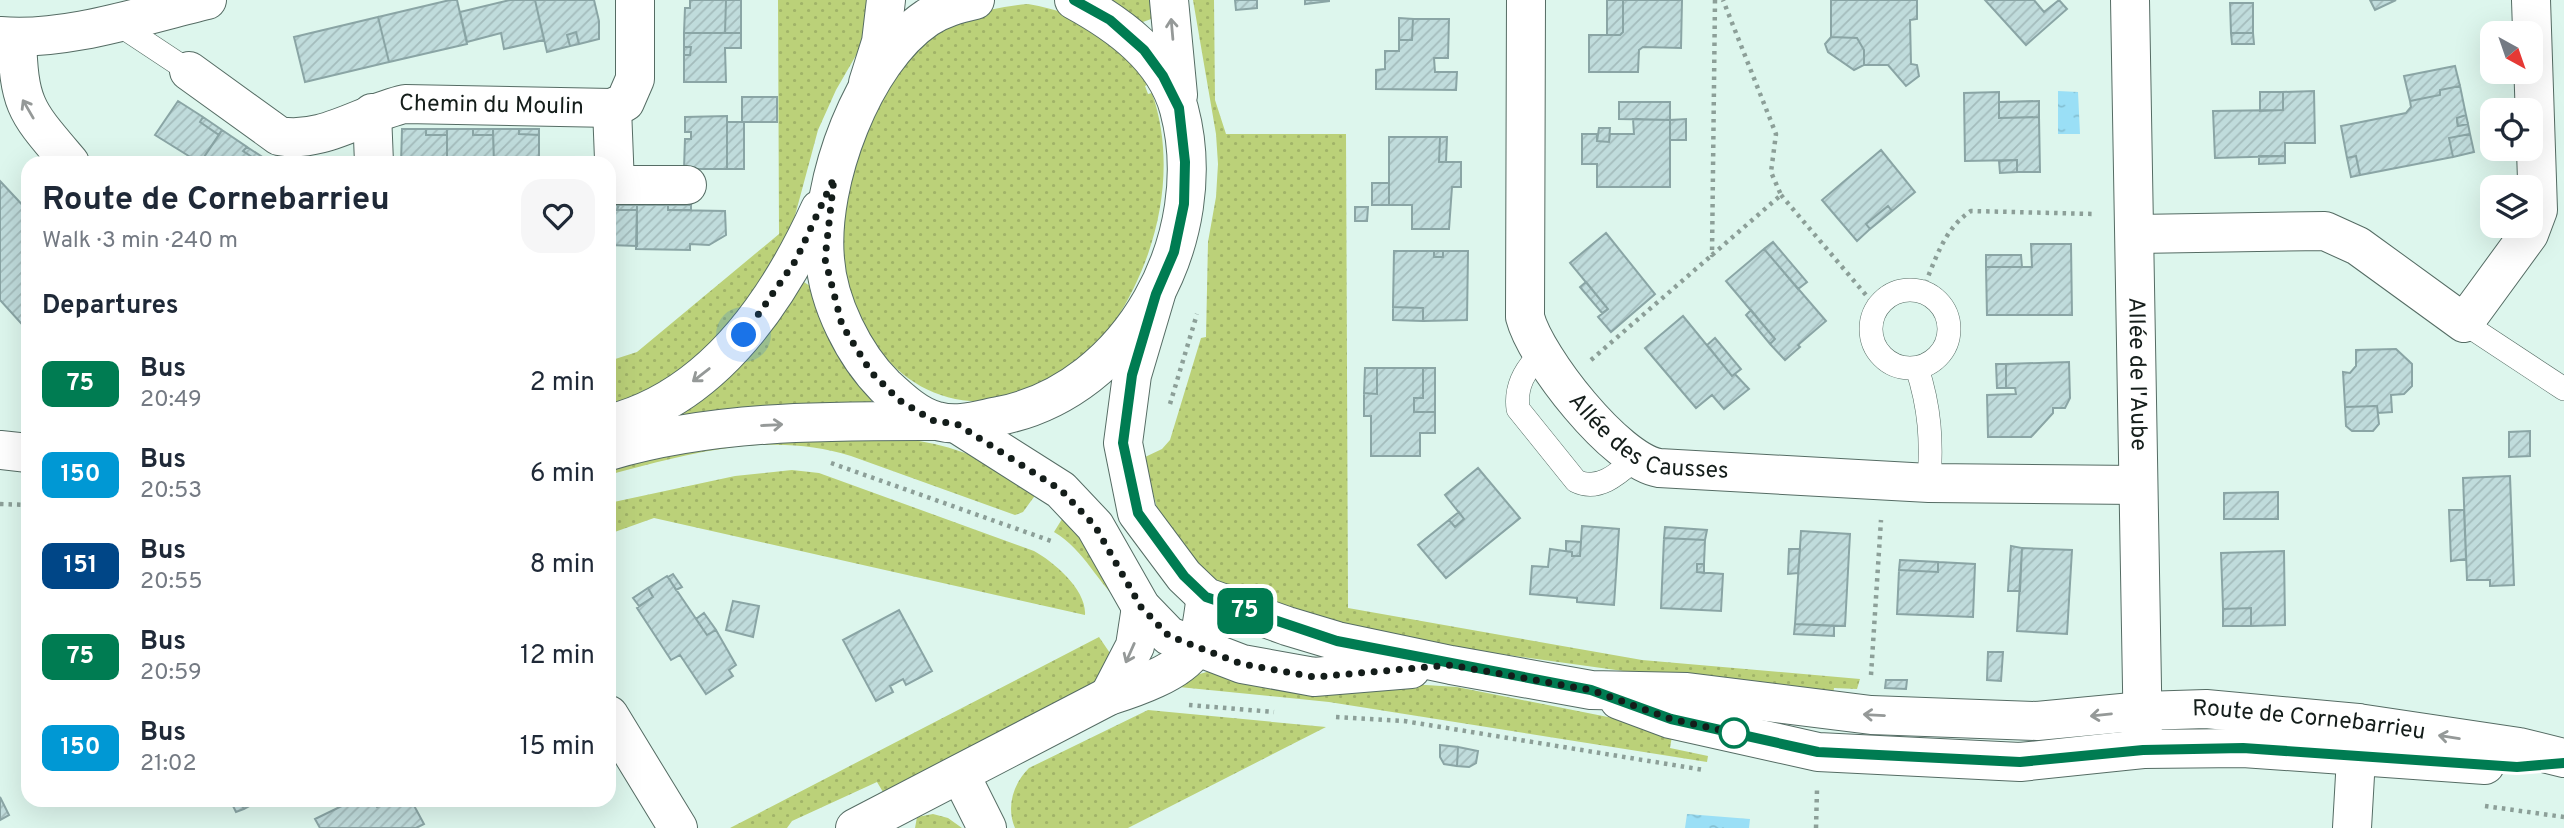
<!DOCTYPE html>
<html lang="en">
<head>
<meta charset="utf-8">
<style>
	:root { --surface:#fff; --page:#f6f6f7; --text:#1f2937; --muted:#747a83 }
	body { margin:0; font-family:Overpass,sans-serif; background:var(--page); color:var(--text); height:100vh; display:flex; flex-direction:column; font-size:26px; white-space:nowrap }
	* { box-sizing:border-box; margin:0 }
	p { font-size:23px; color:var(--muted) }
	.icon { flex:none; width:38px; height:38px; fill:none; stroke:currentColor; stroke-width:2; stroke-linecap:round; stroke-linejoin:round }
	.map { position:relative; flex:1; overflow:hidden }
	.details { position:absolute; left:21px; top:156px; width:595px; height:651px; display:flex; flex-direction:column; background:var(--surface); border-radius:21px; box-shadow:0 7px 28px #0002 }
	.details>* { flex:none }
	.badge { padding:0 14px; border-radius:10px; font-size:24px; line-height:46px }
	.needle { width:46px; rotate:140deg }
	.buttons { position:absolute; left:2480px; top:21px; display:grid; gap:14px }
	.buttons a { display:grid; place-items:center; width:63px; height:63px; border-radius:14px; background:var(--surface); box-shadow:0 7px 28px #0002; font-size:35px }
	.you { position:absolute; width:35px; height:35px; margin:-18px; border:5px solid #fff; border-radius:50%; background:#1a73e8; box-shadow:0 0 0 10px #1a73e833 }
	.map>.badge { position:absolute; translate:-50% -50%; box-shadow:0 0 0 4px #fff }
	h2 { padding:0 21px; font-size:26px; line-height:63px }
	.round { display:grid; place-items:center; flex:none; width:74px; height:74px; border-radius:21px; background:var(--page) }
	.head { display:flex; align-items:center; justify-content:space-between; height:119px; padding:0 21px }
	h1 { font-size:33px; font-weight:700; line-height:52px }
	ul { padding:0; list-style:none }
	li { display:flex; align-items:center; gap:21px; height:91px; padding:0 21px }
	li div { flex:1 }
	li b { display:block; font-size:26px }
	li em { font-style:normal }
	li .badge { min-width:77px; font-weight:700; text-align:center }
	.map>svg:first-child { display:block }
	.grass { fill:url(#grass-dots) }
	.water { fill:url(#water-ripples) }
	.building { fill:url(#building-hatch); stroke:#8aa5a5; stroke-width:2 }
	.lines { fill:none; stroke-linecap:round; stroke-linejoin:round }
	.lane-casing { stroke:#556c64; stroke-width:24 }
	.street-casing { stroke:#556c64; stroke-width:40 }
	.secondary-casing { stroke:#556c64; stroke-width:40 }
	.path { stroke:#8c9f98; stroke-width:4.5; stroke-dasharray:3.5 5; stroke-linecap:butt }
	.lane { stroke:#fff; stroke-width:23 }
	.street { stroke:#fff; stroke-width:38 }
	.secondary { stroke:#fff; stroke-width:38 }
	.oneway { stroke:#959998 }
	.line-casing { stroke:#fff; stroke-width:16 }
	.line { stroke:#007c52; stroke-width:10 }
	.walk { stroke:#141d1a; stroke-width:7; stroke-dasharray:0 12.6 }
	.stop-dot { fill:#fff; stroke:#007c52; stroke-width:3.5 }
	.labels { text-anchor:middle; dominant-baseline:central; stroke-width:7; stroke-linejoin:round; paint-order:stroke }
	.street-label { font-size:23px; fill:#141d1a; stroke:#f9fefc }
</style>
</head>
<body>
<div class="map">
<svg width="2564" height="828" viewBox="0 0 2564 828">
	<defs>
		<pattern id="grass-dots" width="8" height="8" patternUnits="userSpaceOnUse" patternTransform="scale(1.75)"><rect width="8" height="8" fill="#bbd179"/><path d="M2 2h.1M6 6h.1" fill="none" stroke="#a0b368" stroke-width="1.8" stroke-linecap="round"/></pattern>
		<pattern id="water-ripples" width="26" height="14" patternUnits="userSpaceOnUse" patternTransform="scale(1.75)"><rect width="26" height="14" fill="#9adff6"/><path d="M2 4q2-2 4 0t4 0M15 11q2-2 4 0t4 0" fill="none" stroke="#84bfd2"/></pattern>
		<pattern id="building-hatch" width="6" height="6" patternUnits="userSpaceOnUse" patternTransform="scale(1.75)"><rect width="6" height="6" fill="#c0dcdc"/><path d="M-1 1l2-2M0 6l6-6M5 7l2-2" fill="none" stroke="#a4bcbc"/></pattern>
	</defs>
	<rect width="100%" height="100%" fill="#ddf6ed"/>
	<path class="grass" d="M778 0H875L866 38 836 90 818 130 789 238 760 290 693 365 609 411V361L637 352 779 234Z
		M1109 0H1153L1154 18 1140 23Z
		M1193 0H1214L1215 100 1226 134H1346L1348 608 1642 660 1860 679 1857 689 1834 688 1832 700 1363 635 1211 579 1159 515 1143 458 1162 449 1170 440 1201 338 1206 337 1208 242 1216 197 1218 164 1216 134Z
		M1028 4C1087 14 1115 37 1147 85L1145 86 1148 94 1152 93C1170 145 1166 202 1148 254 1132 299 1105 345 1066 375 1056 382 1038 384 1026 388 1014 392 998 400 986 401 941 404 902 381 877 347 864 329 847 310 844 288 841 269 841 210 844 192 849 169 863 145 871 123 900 49 948 10 1028 4Z
		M804 282 813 288 872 398 871 402 680 417 678 414 799 283Z
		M753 438C821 438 896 428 962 452 989 461 1013 476 1039 490L1023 512 1015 515 851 456C771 430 687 454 609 475V463Z
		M792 470 819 473 1034 551C1054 562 1087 590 1085 615L654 518 609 534V503L735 476Z
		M1067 511 1125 607C1098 585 1085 550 1054 532Z
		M1099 637 1114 659 1095 684 1079 694 883 792 877 782 792 821 787 828H730Z
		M1210 671 1457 687 1673 730 1670 748 1708 756 1707 762 1329 702 1179 687V680Z
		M1148 710 1326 727 1128 828H1015C1006 807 1013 784 1029 768Z
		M933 814 948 818 962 828H915L917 817Z"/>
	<path class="water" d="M2058 91 2078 92 2080 134H2058Z
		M1687 814 1750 819 1749 828H1685Z"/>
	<path class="building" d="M450 0H457L467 44 389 62 378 17Z
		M510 0H535L544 40 504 49 501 33 467 42 460 12Z
		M535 0H594L599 21V39L579 44 576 32 567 35 570 46 547 52Z
		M690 0H726L725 33H684L685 8H690Z
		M726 0H741V33H725Z
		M1235 0H1257V8L1236 10Z
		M1305 0H1329V1L1305 4Z
		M1607 0H1623V32L1620 35H1607Z
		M1623 0H1682L1681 48 1643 47 1639 50 1638 72H1589V35H1620L1623 32Z
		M1831 0H1917V19L1910 20 1911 64 1917 65 1919 76 1906 86 1888 65H1864V50L1857 38 1831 37Z
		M1985 0H2034L2044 12 2059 0 2067 9 2026 45Z
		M2370 0H2396L2375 10Z
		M2230 3H2253V33H2231Z
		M378 17 389 62 305 82 294 37Z
		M1399 18 1413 19 1412 40H1399Z
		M1413 19H1449L1448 58H1434L1435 72H1457L1456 90 1376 89V70L1385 69V51H1399V40H1412Z
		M576 32 579 44 570 46 567 35Z
		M684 33H741V48H725L726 82H684V55H690L691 47H684Z
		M2231 33H2253L2254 44H2232Z
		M1831 37 1857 38 1864 50V65L1854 70 1828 52 1825 44Z
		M684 47H691L690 55H684Z
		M2455 66 2460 86 2440 90V95L2410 101 2404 76Z
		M2460 86 2466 115 2457 118V122L2458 126 2468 124 2470 134 2449 138 2453 157 2360 175 2356 156 2347 158 2341 126 2406 113 2411 107 2410 101 2440 95V90Z
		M2314 91 2315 143H2285V156L2215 158 2213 111 2283 110V92Z
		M1999 92V118L2039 117 2040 172H2017V160L1965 161 1964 93Z
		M2260 92H2283V110L2260 111Z
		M742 97H777V122H742Z
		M178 101 203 117 200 122 219 135 200 163 155 135Z
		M2039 101V117L1999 118V102Z
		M1619 102H1670V120L1619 119Z
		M2466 115 2468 124 2458 126 2457 118Z
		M727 116V169H684L685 139H691V132H685V117Z
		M203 117 222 130 219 135 200 122Z
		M1633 119 1670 120V187H1597V164H1582V134H1597V141L1609 142 1610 134H1634Z
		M1686 119V140H1670V120Z
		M727 122H744V169H727Z
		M1599 128H1610L1609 142 1597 141Z
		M402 129H426V135H447V163H401Z
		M426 129H447V135H426Z
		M447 129H473V135H493L494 163H447Z
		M473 129H493V135H473Z
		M493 129H519V134L539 135V163H494Z
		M519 129H539V135L519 134Z
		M222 130 247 147 243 151 261 163H200Z
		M2470 134 2474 152 2453 157 2449 138Z
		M1389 137H1440L1439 162H1461V187H1452L1449 229H1412V205H1389Z
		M1440 137H1447L1446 162H1439Z
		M247 147 264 158 261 163 243 151Z
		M1881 150 1915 192 1892 211 1888 206 1866 224 1870 229 1857 241 1822 200Z
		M2259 156H2285V163L2259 164Z
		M2356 156 2360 175 2351 177 2347 158Z
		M2017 160V172L2000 173 1999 161Z
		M0 181 28 211V331L0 300Z
		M1372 183H1389V205H1372Z
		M609 205H618L617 210H637V246L609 245Z
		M619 205H637V210H617Z
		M637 205H668V210L725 211 726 235 709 245 690 244V250L636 249Z
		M668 205H691V210H668Z
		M1888 206 1892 211 1870 229 1866 224Z
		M1355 207H1368L1367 221H1355Z
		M1606 233 1655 294 1611 332 1598 317 1608 309 1570 263Z
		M1773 242 1807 282 1798 289 1764 249Z
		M2031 244H2071L2072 315H1987L1986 267H2032Z
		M1764 249 1826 321 1798 345 1800 347 1785 360 1770 344 1775 339 1726 281Z
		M1394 251H1434V257H1443V251H1468L1467 320 1423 321V308L1393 307Z
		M1434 251H1443V257H1434Z
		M1986 255H2021L2022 267H1986Z
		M1586 282 1608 309 1602 313 1580 287Z
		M1393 307 1423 308V321L1393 320Z
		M1751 310 1775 339 1770 344 1746 315Z
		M1683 316 1732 376 1735 374 1749 389 1724 409 1712 395 1696 408 1645 348Z
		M1715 338 1741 369 1732 376 1707 345Z
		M2396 349 2412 364V386L2404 394 2391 395 2392 412 2378 413 2377 406 2345 407 2343 372 2350 373 2356 366V350Z
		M2069 362 2070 398 2065 408H2053V413L2031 437H1988L1987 395 2016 394 2015 388H2006V364Z
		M1996 364H2006V388H1997Z
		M1365 368H1377V394L1364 393Z
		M1377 368H1423V398H1414V412H1435V433H1420V456H1371V416H1364V393L1377 394Z
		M1423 368H1435V412H1414V398H1423Z
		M2377 406 2379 424 2373 431H2352L2346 426 2345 407Z
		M2530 431V456L2509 457V432Z
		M1478 468 1520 518 1446 578 1418 545 1449 520 1455 527 1464 519 1445 495Z
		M2510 476 2514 585 2490 586V580H2467L2463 478Z
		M2278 492V519H2224V493Z
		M2449 510H2464L2466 559 2451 561Z
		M1459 512 1464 519 1455 527 1449 520Z
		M1582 526 1619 529 1614 605 1577 602V598L1530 594 1532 566 1548 567 1550 549 1572 552V556H1580Z
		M1665 527 1707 530 1705 540 1664 538Z
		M1801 531 1850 534 1845 626 1795 624Z
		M1664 538 1705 540 1704 564H1697V572L1723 574 1721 611 1661 608Z
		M1566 541 1581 542 1580 556H1572V552L1566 551Z
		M2011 546 2022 548 2020 591H2008Z
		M2022 548 2072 550 2067 634 2017 631Z
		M1789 549H1800L1798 573 1788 574Z
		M2284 551 2285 625 2251 626V608L2223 609 2221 553Z
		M1900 560 1938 562V572L1899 570Z
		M1938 562 1975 564 1973 617 1897 614 1899 570 1938 572Z
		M1697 564H1704V573L1697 572Z
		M673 574 682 587 676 590 668 577Z
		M667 576 707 635 716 630 736 665 729 670 733 676 706 694 680 655 671 660 637 608 653 597 648 588Z
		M648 588 653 597 639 606 633 598Z
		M733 601 759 606 753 637 726 630Z
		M2251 608V626H2223V609Z
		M899 610 932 671 906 685 903 679 890 686 893 692 876 701 843 640Z
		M704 613 716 630 707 635 696 619Z
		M1795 624 1834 626V636L1794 634Z
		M1988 652H2003L2001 681 1987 680Z
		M1886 680H1907L1906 689 1885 688Z
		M1440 745 1458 747 1457 766 1444 764 1440 757Z
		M1458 747 1478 751 1476 763 1469 767 1457 766Z
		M0 797 9 815 0 820Z
		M230 800H239L244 809 236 812Z
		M239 800H261L244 809Z
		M354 800H363L365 804 373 800 377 807 392 800H411L424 824 416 828H320L315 819Z"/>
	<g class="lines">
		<g class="lane-casing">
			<path id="lane" d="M115 22 189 71
				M1871 329a39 39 0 1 1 78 0a39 39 0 1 1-78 0Z
				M2464 323 2564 389
				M1541 354C1525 369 1515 386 1518 409L1576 481C1598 492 1618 474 1634 460
				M1917 368C1930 408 1932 441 1929 483"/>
		</g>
		<g class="street-casing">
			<g id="street">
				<path id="s1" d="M1526 0 1525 317C1536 359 1616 461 1659 468L1929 483 2138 485"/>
				<path id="s2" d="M2130 0 2143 744"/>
				<path d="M0 36C65 42 144 15 207 0"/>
				<path d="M17 37C19 107 26 111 70 163"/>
				<path id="s3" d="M189 71 279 136C323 144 363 113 405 104L612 108 625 102 635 79V0"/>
				<path d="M868 83 881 42 886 0"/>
				<path d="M612 108 615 185H687"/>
				<path d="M372 113 374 163"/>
				<path d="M2136 234 2325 231 2358 246 2464 323 2529 234 2538 210 2531 0"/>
				<path d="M1109 696 1135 646 1141 607"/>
				<path d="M609 715 678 828"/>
				<path d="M960 774 987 828"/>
				<path d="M855 828 1109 696C1134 688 1179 673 1194 650 1202 636 1203 613 1206 597"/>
				<path d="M2352 828 2358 723"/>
			</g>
		</g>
		<g class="secondary-casing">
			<g id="secondary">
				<path d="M975 0C958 4 942 8 927 18 863 61 818 183 825 259 828 303 854 355 885 386 899 399 918 417 937 421 958 427 978 420 999 416 1132 390 1213 236 1179 109 1165 57 1118 24 1074 0"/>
				<path d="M1169 0 1178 95"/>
				<path id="s4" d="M1156 294 1132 375 1123 443 1137 513 1184 576 1206 597 1287 626 1337 641 1451 665 1591 690 1687 692 1871 715 2037 721 2143 711 2206 709 2358 723 2519 747 2564 758"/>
				<path d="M609 424C713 398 778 301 820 209"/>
				<path d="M957 424 1061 490 1095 526 1141 607 1169 636 1242 664 1314 677 1411 669"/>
				<path d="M0 450 28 453"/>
				<path d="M609 451C715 420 825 421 934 421"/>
				<path d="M1619 700 1670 719 1818 752 2020 762 2143 749 2243 748 2485 765"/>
			</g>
		</g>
		<path class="path" d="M1715 0 1712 255 1781 195 1771 172 1776 134 1723 0
			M1781 195 1877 308
			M1922 291C1935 262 1943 229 1971 211L2095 214
			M1591 360 1712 255
			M1170 404 1197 314
			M831 463 1054 542
			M0 504 28 505
			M1871 675 1881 520
			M1189 705 1274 712
			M1336 717 1404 721 1704 770
			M2485 806 2564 817
			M1816 828 1817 790"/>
		<use href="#lane" class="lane"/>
		<use href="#street" class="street"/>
		<use href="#secondary" class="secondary"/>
	</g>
	<defs><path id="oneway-shaft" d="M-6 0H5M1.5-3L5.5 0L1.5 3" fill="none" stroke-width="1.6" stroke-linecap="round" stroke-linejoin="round" transform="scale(1.75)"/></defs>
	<g class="oneway">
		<use href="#oneway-shaft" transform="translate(1172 29) rotate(-95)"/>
		<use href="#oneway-shaft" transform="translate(28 109) rotate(-120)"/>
		<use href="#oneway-shaft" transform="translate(701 375) rotate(142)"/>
		<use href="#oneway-shaft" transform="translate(772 425) rotate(-3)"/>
		<use href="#oneway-shaft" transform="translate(1130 653) rotate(114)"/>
		<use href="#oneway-shaft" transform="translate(1874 715) rotate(-177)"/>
		<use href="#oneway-shaft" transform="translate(2101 715) rotate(174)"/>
		<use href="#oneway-shaft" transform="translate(2449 737) rotate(-171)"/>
	</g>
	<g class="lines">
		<g class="line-casing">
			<path id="line" d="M1074 0 1110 20 1144 50 1163 76 1179 108 1185 162 1184 204 1174 252 1156 294 1132 375 1123 443 1138 513 1184 576 1206 597 1337 641 1591 690 1671 719 1818 752 2020 762 2143 750 2243 748 2517 767 2564 763"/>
		</g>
		<use href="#line" class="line"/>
		<path class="walk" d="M744 335 796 260 834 178 825 259 842 325 871 372 899 400 934 421 957 424 1061 490 1095 526 1141 607 1169 636 1242 664 1314 677 1451 665 1591 690 1671 719 1734 733"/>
	</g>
	<circle class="stop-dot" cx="1734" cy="733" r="14"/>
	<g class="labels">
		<g class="street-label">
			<text stroke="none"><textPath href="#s3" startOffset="329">Chemin du Moulin</textPath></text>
			<text stroke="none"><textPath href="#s2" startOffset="374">Allée de l'Aube</textPath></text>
			<text stroke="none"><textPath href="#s1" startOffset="502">Allée des Causses</textPath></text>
			<text stroke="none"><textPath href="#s4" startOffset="1451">Route de Cornebarrieu</textPath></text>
		</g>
	</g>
</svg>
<div class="buttons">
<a><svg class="needle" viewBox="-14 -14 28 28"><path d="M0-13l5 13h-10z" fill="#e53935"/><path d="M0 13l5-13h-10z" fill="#747a83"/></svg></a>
<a><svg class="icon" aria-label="locate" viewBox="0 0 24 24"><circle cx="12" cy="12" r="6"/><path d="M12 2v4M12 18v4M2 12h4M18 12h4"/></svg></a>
<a><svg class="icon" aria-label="layers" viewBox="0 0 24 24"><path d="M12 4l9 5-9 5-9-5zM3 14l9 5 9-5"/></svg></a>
</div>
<div class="you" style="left:744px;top:335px"></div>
<b class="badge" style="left:1245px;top:611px;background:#007c52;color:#fff">75</b>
<section class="details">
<div class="head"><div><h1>Route de Cornebarrieu</h1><p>Walk · 3 min · 240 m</p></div><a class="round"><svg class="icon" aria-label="heart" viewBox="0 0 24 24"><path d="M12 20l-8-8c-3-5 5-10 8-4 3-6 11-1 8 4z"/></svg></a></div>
<h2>Departures</h2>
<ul>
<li><span class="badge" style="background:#007c52;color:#fff">75</span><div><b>Bus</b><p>20:49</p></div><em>2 min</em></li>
<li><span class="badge" style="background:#0098d4;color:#fff">150</span><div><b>Bus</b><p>20:53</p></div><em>6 min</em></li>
<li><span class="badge" style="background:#004687;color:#fff">151</span><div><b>Bus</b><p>20:55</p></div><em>8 min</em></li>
<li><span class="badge" style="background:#007c52;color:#fff">75</span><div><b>Bus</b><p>20:59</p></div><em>12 min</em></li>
<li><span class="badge" style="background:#0098d4;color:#fff">150</span><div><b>Bus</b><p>21:02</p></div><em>15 min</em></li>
</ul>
</section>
</div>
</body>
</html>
